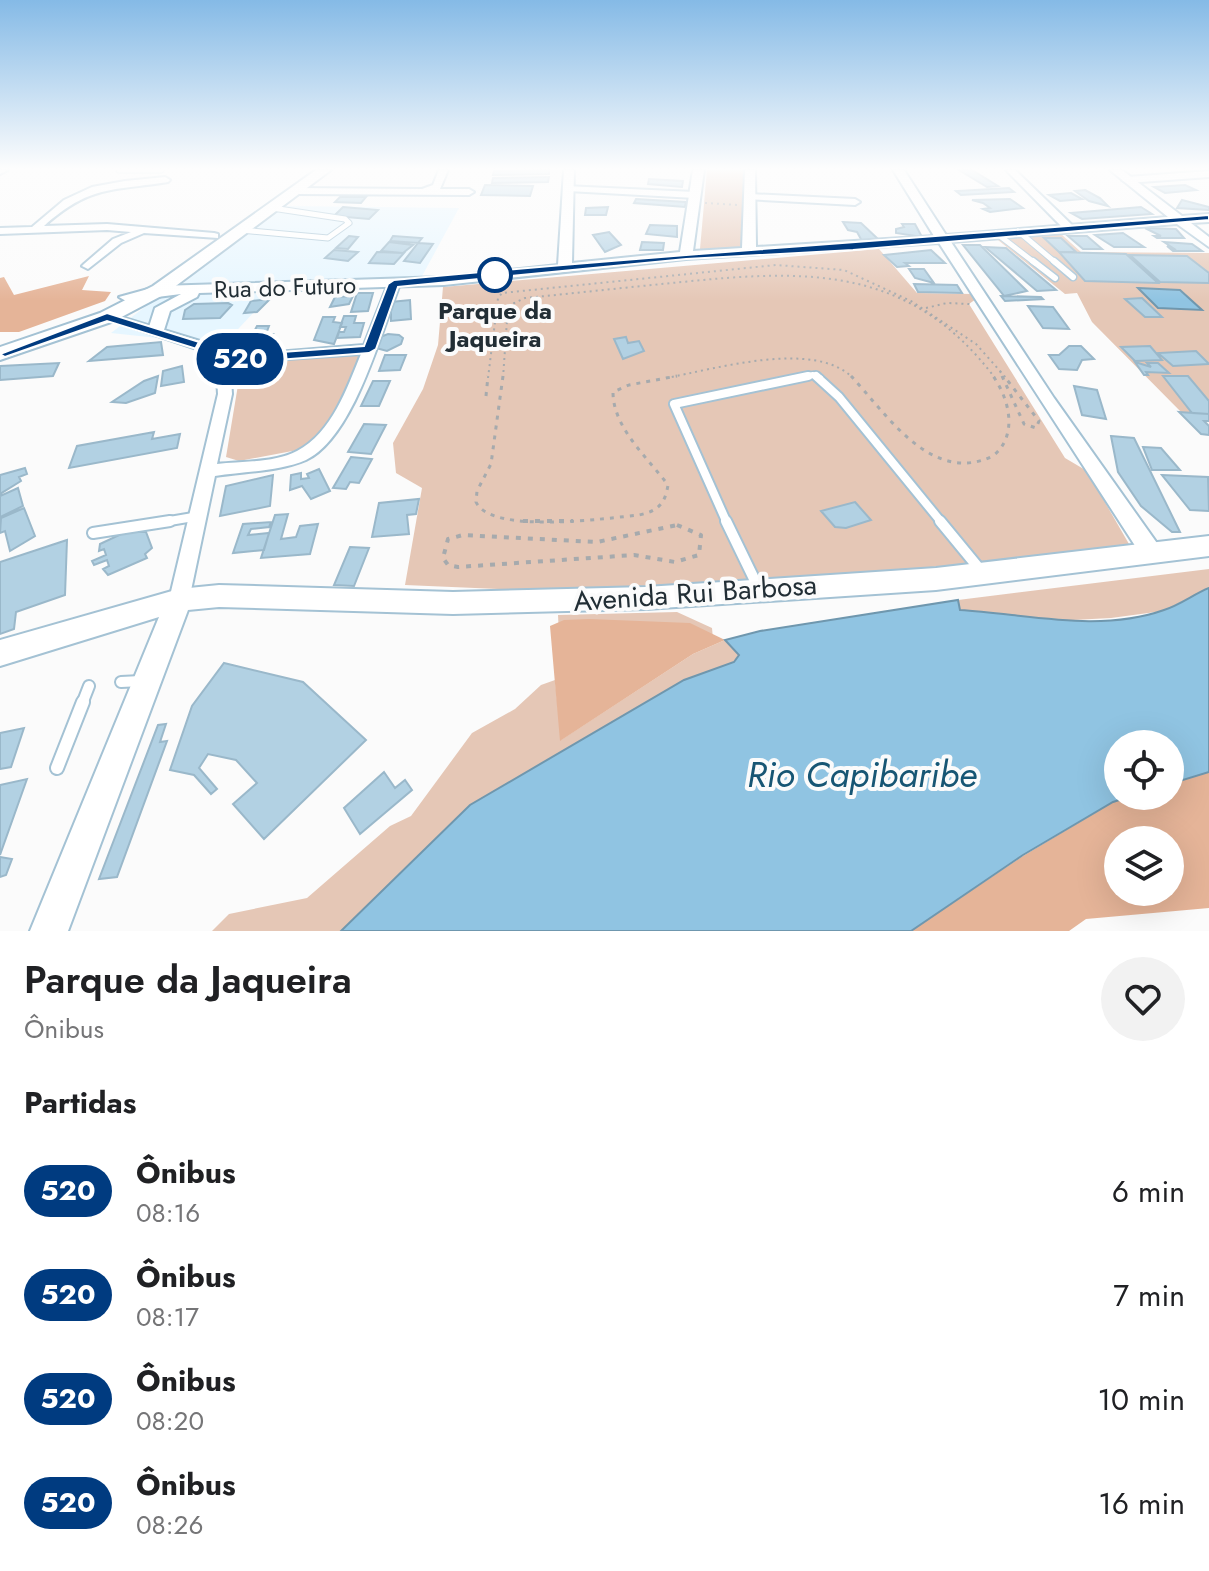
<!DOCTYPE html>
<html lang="pt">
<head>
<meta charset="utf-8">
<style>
	:root { --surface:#fff; --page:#f2f2f2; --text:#202124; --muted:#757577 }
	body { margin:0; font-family:Jost,sans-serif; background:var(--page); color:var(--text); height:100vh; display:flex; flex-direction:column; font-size:30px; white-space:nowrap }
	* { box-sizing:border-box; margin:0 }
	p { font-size:26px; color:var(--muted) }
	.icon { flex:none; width:44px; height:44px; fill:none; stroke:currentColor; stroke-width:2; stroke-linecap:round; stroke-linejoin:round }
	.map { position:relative; height:931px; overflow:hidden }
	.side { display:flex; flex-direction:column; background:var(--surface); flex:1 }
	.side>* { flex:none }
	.badge { padding:0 16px; border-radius:26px; font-size:28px; line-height:52px }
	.fabs { position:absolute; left:1104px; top:730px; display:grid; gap:16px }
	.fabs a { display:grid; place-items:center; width:80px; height:80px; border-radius:50%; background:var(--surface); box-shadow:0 8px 32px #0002; font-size:40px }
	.map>.badge { position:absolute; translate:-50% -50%; box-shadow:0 0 0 4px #fff }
	h2 { padding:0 24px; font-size:30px; line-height:72px }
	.round { display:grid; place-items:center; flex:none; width:84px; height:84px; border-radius:42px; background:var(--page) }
	.overview { display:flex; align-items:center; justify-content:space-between; height:136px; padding:0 24px }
	h1 { font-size:38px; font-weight:600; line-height:60px }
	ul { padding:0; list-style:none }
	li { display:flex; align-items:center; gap:24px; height:104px; padding:0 24px }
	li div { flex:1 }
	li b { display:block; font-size:30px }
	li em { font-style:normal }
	li .badge { min-width:88px; font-weight:700; text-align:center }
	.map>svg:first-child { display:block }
	.built { fill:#e6f6ff }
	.green { fill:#e5c7b6 }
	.forest { fill:#e5b498; fill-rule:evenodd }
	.water { fill:#90c4e2; stroke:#6f97ae; stroke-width:2 }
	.building { fill:#b2d1e3; stroke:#9ab8ca; stroke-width:2 }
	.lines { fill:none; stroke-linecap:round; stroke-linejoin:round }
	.service-far4-casing { stroke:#a4c2d4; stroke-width:7 }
	.service-far3-casing { stroke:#a4c2d4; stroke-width:9 }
	.service-far2-casing { stroke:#a4c2d4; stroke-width:12 }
	.service-far1-casing { stroke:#a4c2d4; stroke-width:14 }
	.service-casing { stroke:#a4c2d4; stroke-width:16 }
	.minor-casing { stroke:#a4c2d4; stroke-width:4 }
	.tertiary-casing { stroke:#a4c2d4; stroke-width:4 }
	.secondary-casing { stroke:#a4c2d4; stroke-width:4 }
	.primary-casing { stroke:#a4c2d4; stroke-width:4 }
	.path-far2 { stroke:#a6aaad; stroke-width:2; stroke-dasharray:2 4; stroke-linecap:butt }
	.path-far1 { stroke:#a6aaad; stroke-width:3; stroke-dasharray:4 6; stroke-linecap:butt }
	.path { stroke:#a6aaad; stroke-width:4; stroke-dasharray:5 7; stroke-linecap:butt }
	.service-far4 { stroke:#fff; stroke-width:5 }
	.service-far3 { stroke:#fff; stroke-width:6 }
	.service-far2 { stroke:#fff; stroke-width:8 }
	.service-far1 { stroke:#fff; stroke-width:10 }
	.service { stroke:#fff; stroke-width:12 }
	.minor { fill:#fff; fill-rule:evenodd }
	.tertiary { fill:#fff; fill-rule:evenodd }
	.secondary { fill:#fff; fill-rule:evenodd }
	.primary { fill:#fff; fill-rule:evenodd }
	.line { fill:#003b80; stroke:#fff; stroke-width:2 }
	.stop-dot { fill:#fff; stroke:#003b80; stroke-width:4 }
	.labels { text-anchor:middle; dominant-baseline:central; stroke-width:8; stroke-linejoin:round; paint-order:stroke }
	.far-street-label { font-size:24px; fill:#222e35; stroke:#fbfbfb }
	.far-stop-label { font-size:24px; font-weight:bold; fill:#222e35; stroke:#fbfbfb }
	.street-label { font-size:28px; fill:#222e35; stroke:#fbfbfb }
	.near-water-label { font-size:36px; font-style:italic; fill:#175674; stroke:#fbfbfb }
</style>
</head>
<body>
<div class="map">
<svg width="1209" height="931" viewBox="0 0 1209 931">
	<rect width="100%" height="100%" fill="#fbfbfb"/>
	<path class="built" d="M285 206 459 208 421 278 286 285 184 283 185 278Z
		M172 286 270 295 223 345 111 333Z"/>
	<path class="green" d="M707 170H747L745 249 703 252 700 249Z
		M1061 234 1081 252 1209 253V414L1182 413 1092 322 1077 293 1065 294 998 240Z
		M879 249 917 293 973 294 976 299 969 304 1065 458 1087 471 1129 544 956 565 720 584 549 591 405 585 422 488 396 473 393 443 423 389 438 345 443 287Z
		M354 354 361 357 358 370 321 434 303 449 239 461 226 457 238 385 236 369 241 363Z
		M1209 569V588L1163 611 1111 618 1054 621 959 610 958 600Z
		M677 612 712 628 713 639 562 694 558 615Z
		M725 640 739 654 734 662 684 680 470 805 341 931H212L229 914 307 898 390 826 411 816 472 733 515 709 541 685 555 680 561 740 693 654Z"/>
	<path class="forest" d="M89 276 82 290 111 292 105 301 19 332H0V278L4 277 14 295Z
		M589 619 690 623 725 640 693 654 560 741 550 626 564 620Z
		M1209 772V908L1086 919 1069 931H911L1023 856 1113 802 1132 796H1170V784ZM1118 840H1170V892H1118Z"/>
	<path class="water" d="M1138 288 1180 290 1202 310 1158 308Z
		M1209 588V772L1170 784V744H1118V796H1132L1113 802 1023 855 911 931H341L470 805 684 680 734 662 739 655 725 640 760 631 958 600 960 610C1026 614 1099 633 1164 610 1180 605 1194 594 1209 588Z"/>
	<path class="building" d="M549 170V174L493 175 494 171Z
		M959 170H972L998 186 987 187Z
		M549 177 548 182 492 183 493 178Z
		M649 179 683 181 682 187 648 184Z
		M485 185 533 186 530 196 481 195Z
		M1185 185 1196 190 1165 193 1154 187Z
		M1009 188 1014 192 961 195 956 191Z
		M1085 190 1100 198 1108 206 1089 201 1075 191Z
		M1071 193 1082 199 1060 201 1049 195Z
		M340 197H366L361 203 335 202Z
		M636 199 686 202 685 207 634 203Z
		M1010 199 1023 208 990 212 983 209 990 208 983 203 972 200Z
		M1182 200 1209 207V210L1177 208Z
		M343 207 378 210 369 219 334 216Z
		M608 207 606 215H585L586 208Z
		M1141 207 1152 214 1082 219 1071 213Z
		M843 222 861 223 879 240 862 241 857 232 848 230Z
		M902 224H915L922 237 896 233V229L904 227Z
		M650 225 677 226V237L646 234Z
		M1145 228 1176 229 1184 238H1157L1154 236H1161Z
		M609 232 621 245 605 252 593 235Z
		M1123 233 1144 247H1114L1095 235Z
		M349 236 358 237 348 249 336 248Z
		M393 236 422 238 418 243 390 241Z
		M1068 236H1087L1102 249H1083Z
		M1044 238H1061L1076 252H1059Z
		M389 242 413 245 403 253 381 251Z
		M642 242 664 243 663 250H640Z
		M1164 242 1192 244 1202 251H1173L1167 246 1176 250Z
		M418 243 433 244 420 263 404 261Z
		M963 245H980L1027 291 1004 296Z
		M985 247 1006 248 1056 290 1037 291Z
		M334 250 358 252 348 261 325 258Z
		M931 250 945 263H905L909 266 897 267 884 255Z
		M377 252 404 253 394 264 369 263Z
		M1059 252 1126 254 1158 283 1085 281Z
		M1130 255 1187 256 1209 273V283L1160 282Z
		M909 269H924L934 283 915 278Z
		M914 284 957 285 962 293 918 292Z
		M357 293H373L368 311 351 312Z
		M353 296 349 304 330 307 335 297Z
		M1001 296 1041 297 1043 299 1005 301Z
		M1142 298 1162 317H1145L1125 299Z
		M270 299 257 312 244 313 251 301Z
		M410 300 411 319 391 321V302Z
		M228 303 232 305 220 318 183 319 185 310 194 304Z
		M1028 306 1053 307 1069 329 1043 328Z
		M344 316H356L354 323H364L360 337 337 338 339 332H344L346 327H340Z
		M323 317H335L333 322 342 323 334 344 314 340Z
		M257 326H269L266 334H273L269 341H249Z
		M388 334 399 335 403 338 401 344 387 351 376 348 380 337Z
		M626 337 628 343 639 341 644 351 623 359 614 339Z
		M161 342 163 355 89 361 107 347Z
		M1069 346H1081L1094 359 1082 360 1077 370 1059 369 1049 355H1059Z
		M1150 346 1162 360 1135 361 1121 347Z
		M1196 351 1209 364 1173 366 1158 353Z
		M385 355H406L400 370 379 371Z
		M1135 362 1151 367 1147 363H1158L1169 373 1146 372 1148 375H1144Z
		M59 363 53 376 0 380V366Z
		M182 366 184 382 161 386 163 371Z
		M158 376 155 393 126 403 112 402 144 381Z
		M1163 376H1188L1209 401V414L1192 413Z
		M373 381H390L379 406H361Z
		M1074 386 1097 390 1106 419 1082 415Z
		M1179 412 1209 414V421H1204L1209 426V435L1201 434Z
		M364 424 386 425 371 454 348 452Z
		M154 432 152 439 180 434 177 448 69 468 77 446Z
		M1111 436 1134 438 1180 532H1172L1141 506 1118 472Z
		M1143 447 1161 448 1180 470H1152Z
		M351 457 372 459 359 483 350 482 346 489 333 488Z
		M25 468 27 474 19 477 21 481 0 494V475Z
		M319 469 330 491 311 499 302 486 290 490 291 475 301 473V479L309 478 307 474Z
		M273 475 270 506 220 516 226 486Z
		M1162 475 1208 477 1209 511 1190 510Z
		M18 488 23 506 0 517V496Z
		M419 499 416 514 407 515 409 534 372 537 379 503Z
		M855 502 871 520 846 528 835 527 821 511Z
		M24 508 35 536 10 551 5 531 0 533 1 518Z
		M288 514 281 539 296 537 300 526 318 524 310 554 261 558 275 515Z
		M271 522 269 527 251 529 248 535 269 533 264 550 233 553 243 524Z
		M136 527 138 532H146L152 548 145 554 147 558 108 575 103 569 109 566 107 560 94 565 92 561 106 555 104 549 99 551 100 544Z
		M67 540 65 595 16 612 14 629 0 634V562Z
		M350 547 369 548 354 586 334 585Z
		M224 663 303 682 366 740 264 839 233 804 257 783 236 760 208 754 199 768 217 789 211 794 194 775 170 770 192 706Z
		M166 724 160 742 167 741 117 877 99 879 158 725Z
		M24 728 11 767 0 769V733Z
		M384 772 395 788 405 780 412 790 360 834 344 808Z
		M27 779 0 855V785Z
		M0 857 12 859 6 875 0 877Z"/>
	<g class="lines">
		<g class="service-far4-casing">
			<path id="service-far4" d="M119 170H161
				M241 230 328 238 349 223 345 219 272 208
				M1018 231 1056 263
				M996 233 1035 263"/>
		</g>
		<g class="service-far3-casing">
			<path id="service-far3" d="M1033 261 1055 278
				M1054 261 1073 277
				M798 378 813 375 820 378"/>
		</g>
		<g class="service-far2-casing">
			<path id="service-far2" d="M816 376 839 397 942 523
				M158 523 199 516
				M727 523 674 404 808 376"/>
		</g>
		<g class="service-far1-casing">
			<path id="service-far1" d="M726 521 758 587
				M940 521 982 572
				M93 533 170 521
				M121 682 141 681
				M82 704 89 686"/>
		</g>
		<g class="service-casing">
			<path id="service" d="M57 768 83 702"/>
		</g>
		<g class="minor-casing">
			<path id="minor" d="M439 170H448L440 189H469L474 192 469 195 296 194 291 191 296 188 422 189 433 185Z
				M1006 170H1015L1073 226V230H1065Z
				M1209 171V177L1127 183 1122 180 1127 177Z
				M165 177 170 180 168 182C111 191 90 185 44 226L107 224 214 233 218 234V238L144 233 121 243 88 269 82 266 84 264 113 239 131 232 107 230 0 234V228L32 227 64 200 92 187 125 181Z
				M565 186 695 192 700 195 695 198 568 191 565 190Z
				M749 194 855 199 860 202 855 205 746 199 744 197Z
				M394 281 400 284C381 332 354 437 306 460 278 472 244 471 215 476L189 600 186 606 179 608 172 606 169 600 218 394 216 361 203 351 101 317 103 314H111L213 345 226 356 364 345 388 284ZM361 354C347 388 332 433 297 451 274 463 242 461 217 464L232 394 230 363Z"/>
		</g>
		<g class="tertiary-casing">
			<path id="tertiary" d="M564 170H574L572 263 680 252 693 170H704L693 251 742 248 745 170H755L756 247 934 236 893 170H904L946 235 1168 217 1110 170H1122L1182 216 1209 214V222L1191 223 1209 237V247L1177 224 951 242 1054 398 1159 546 1162 552 1159 558 1151 561 1143 558 939 243 686 259 444 285 199 293 197 297 170 311 164 330 156 335 148 330 155 308 181 294 126 301 119 297 159 286 444 277 558 265Z"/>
		</g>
		<g class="secondary-casing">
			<path id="secondary" d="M0 170H8L0 174Z
				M1209 536V556L936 590 646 609 453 614 219 607 188 610 68 931H30L159 617 0 666V640L179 589 219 585 453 592 646 587 936 568Z"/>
		</g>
		<g class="primary-casing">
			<path id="primary" d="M316 170H331L165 294 114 321 0 360V347L100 313 153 286Z"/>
		</g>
		<path class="path-far2" d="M705 203 738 205
			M926 308 947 303 970 304
			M1000 371 1006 378
			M1000 371 1003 378
			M488 378 498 298 502 293 776 265 844 270 911 301 976 344 1000 371
			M503 378 508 306 525 298C577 293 630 287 682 282 808 269 911 266 995 378
			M666 378C716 369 814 339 853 378"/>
		<path class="path-far1" d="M503 376 491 464 477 491 476 502C491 535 608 518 639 515 658 511 665 504 668 485 648 458 613 428 613 392L629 385 677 376
			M851 376C886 413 931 486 993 456 1018 436 1010 400 993 376
			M1002 376 1024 424 1036 428 1039 421 1004 376
			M486 396 488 376"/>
		<path class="path" d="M523 521H573
			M677 525 701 535 699 555 675 562 634 555 458 567 448 565 443 558 448 539 463 535 597 542Z"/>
		<use href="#service-far4" class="service-far4"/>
		<use href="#service-far3" class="service-far3"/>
		<use href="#service-far2" class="service-far2"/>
		<use href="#service-far1" class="service-far1"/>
		<use href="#service" class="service"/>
		<use href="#minor" class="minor"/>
		<use href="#tertiary" class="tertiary"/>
		<use href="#secondary" class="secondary"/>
		<use href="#primary" class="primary"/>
	</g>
	<linearGradient id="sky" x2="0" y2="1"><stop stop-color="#85bae6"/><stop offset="0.56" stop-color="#fdfdfd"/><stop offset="1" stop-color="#fdfdfd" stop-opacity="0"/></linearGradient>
	<rect width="1209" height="301" fill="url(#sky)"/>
	<path class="line" d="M1209 215V220L853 250 686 259 398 287 376 349 369 353 223 364 203 351 107 321 5 357 0 354 107 313 212 346 226 356 364 346 388 284 394 280C665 254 937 237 1209 215Z"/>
	<circle class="stop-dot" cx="495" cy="275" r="16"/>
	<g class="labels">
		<g class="far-street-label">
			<text transform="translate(285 287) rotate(-2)">Rua do Futuro</text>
		</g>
		<g class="far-stop-label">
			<text x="495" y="310">Parque da<tspan x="495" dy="28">Jaqueira</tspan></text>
		</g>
		<g class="street-label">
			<text transform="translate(695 593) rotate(-4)">Avenida Rui Barbosa</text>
		</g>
		<g class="near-water-label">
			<text x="862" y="774">Rio Capibaribe</text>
		</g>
	</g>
</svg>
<div class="fabs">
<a><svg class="icon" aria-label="locate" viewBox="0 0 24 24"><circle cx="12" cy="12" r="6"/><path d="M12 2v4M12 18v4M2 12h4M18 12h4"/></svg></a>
<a><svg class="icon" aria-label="layers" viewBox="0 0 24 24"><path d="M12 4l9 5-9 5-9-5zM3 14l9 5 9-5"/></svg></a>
</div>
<b class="badge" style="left:240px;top:359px;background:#003b80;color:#fff">520</b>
</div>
<section class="side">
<div class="overview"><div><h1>Parque da Jaqueira</h1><p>Ônibus</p></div><a class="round"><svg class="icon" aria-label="heart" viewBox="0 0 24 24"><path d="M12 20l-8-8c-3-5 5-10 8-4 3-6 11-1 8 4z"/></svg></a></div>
<h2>Partidas</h2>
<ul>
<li><span class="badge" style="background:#003b80;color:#fff">520</span><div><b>Ônibus</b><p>08:16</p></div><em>6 min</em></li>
<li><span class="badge" style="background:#003b80;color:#fff">520</span><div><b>Ônibus</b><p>08:17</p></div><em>7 min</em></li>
<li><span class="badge" style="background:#003b80;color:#fff">520</span><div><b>Ônibus</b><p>08:20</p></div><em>10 min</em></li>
<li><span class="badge" style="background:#003b80;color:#fff">520</span><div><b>Ônibus</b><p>08:26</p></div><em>16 min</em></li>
</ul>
</section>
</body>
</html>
